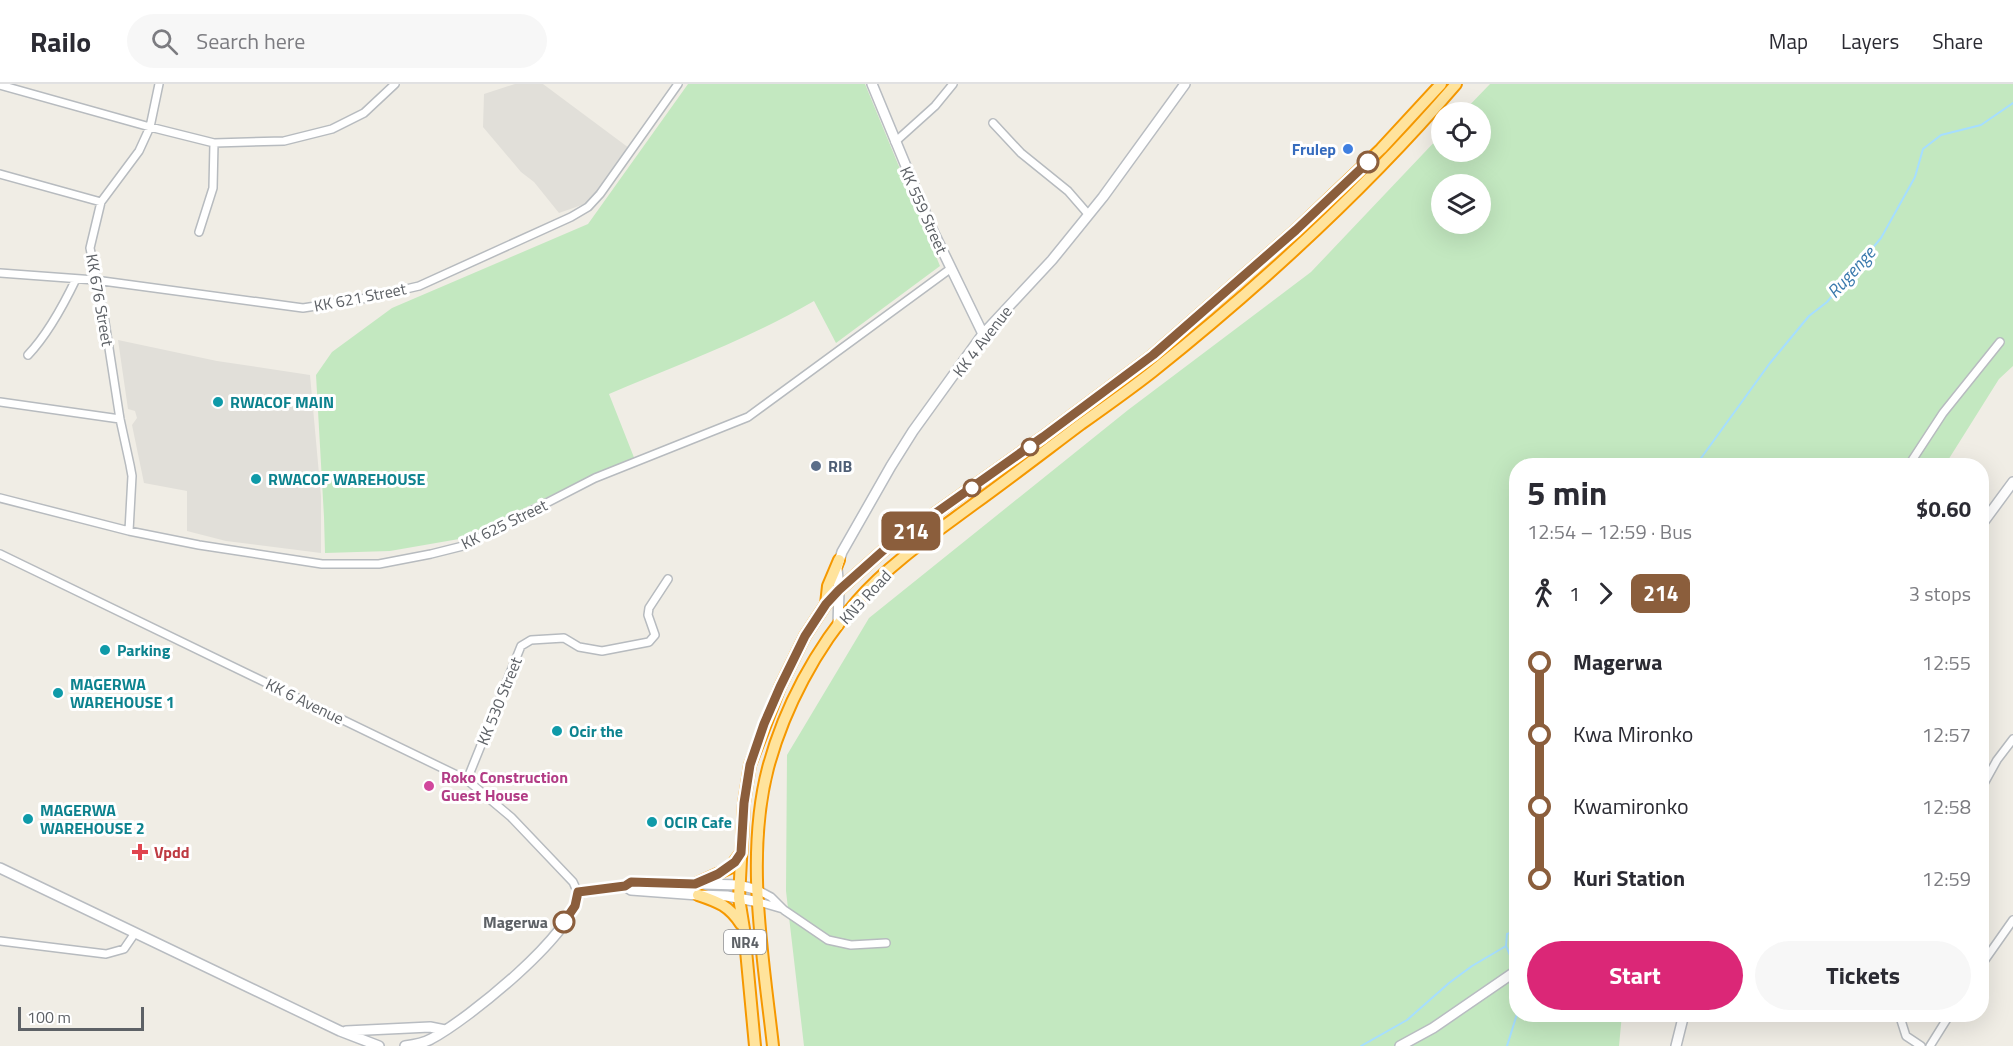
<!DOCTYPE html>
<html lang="en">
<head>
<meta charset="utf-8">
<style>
	:root { --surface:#fff; --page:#f7f7f7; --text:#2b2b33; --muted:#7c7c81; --line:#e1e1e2; --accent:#db2777 }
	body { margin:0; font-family:"Titillium Web",sans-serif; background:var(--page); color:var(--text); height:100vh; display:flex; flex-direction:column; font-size:22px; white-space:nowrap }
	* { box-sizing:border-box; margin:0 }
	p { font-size:20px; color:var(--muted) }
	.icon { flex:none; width:33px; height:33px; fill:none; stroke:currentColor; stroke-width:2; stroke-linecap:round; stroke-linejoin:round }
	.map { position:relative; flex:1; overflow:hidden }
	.details { position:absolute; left:1509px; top:374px; width:480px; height:564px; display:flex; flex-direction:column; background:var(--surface); border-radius:24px; box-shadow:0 6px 24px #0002 }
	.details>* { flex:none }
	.badge { padding:0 12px; border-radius:9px; font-size:21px; line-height:39px }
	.tools { position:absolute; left:1431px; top:18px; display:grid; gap:12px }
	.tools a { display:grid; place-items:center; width:60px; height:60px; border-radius:50%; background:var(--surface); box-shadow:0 6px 24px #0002; font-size:30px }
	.scale { position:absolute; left:18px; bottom:15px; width:126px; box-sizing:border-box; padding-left:6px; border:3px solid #5d6166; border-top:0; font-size:16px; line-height:21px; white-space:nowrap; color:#5d6166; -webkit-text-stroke:4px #fff; paint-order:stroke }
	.map>.badge { position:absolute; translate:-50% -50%; box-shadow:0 0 0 3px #fff }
	.legs { display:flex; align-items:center; gap:9px; height:66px; padding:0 18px; font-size:20px }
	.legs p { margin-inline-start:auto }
	.head { display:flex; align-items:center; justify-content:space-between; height:102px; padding:0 18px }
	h1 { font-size:33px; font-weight:700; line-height:45px }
	.button { display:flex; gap:12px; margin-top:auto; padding:12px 18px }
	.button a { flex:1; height:69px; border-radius:36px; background:var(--accent); color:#fff; font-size:24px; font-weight:700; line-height:69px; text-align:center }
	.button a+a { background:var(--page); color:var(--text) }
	ul { padding:0 18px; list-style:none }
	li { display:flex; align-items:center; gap:21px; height:72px; font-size:22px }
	li i { display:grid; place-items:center; width:9px; height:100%; margin:0 8px; background:currentColor }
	li i::after { content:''; width:15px; height:15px; margin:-8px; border:4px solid; border-radius:50%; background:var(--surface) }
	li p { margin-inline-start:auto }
	li:first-child i { background:linear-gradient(#0000 50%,currentColor 0) }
	li:last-child i { background:linear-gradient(currentColor 50%,#0000 0) }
	header { display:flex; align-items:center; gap:36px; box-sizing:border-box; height:84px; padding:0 30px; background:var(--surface); border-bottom:2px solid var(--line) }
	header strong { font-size:28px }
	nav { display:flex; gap:33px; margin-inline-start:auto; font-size:21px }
	.search { width:420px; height:54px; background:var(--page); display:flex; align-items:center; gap:15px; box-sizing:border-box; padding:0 21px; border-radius:33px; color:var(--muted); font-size:22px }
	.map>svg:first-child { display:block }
	.industrial { fill:#e1dfd9 }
	.green { fill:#c3e8c0; fill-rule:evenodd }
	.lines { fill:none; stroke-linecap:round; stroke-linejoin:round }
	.stream { stroke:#a6deff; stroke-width:2 }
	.minor-casing { stroke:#b7bbbf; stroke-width:10 }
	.secondary-casing { stroke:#b8bcc1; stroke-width:12 }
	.trunk-casing { stroke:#f59800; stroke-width:14 }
	.minor { stroke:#fff; stroke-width:7 }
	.secondary { stroke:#fff; stroke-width:9 }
	.trunk { stroke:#ffe39c; stroke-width:10 }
	.line-1-casing { stroke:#fff; stroke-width:14 }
	.line-1 { stroke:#8b5e3c; stroke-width:9 }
	.shop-dot { fill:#3f7fe0; stroke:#fff; stroke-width:2 }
	.stop-1-dot { fill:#fff; stroke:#8b5e3c; stroke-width:3 }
	.culture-dot { fill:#0f9aa8; stroke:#fff; stroke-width:2 }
	.service-dot { fill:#5c6f8a; stroke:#fff; stroke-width:2 }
	.hotel-dot { fill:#d1479c; stroke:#fff; stroke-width:2 }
	.health-dot { fill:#e0444e; stroke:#fff; stroke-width:2 }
	.labels { text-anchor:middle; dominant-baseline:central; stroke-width:6; stroke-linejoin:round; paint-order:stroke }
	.shield { fill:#fff; stroke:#8e9094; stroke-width:1.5 }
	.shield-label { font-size:15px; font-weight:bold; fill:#5d6166 }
	.shop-label { font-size:16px; font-weight:bold; fill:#366cbe; stroke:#fff; text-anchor:end }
	.street-label { font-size:16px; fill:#5d6166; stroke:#fff }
	.culture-label { font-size:16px; font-weight:bold; fill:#0d838f; stroke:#fff; text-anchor:start }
	.service-label { font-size:16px; font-weight:bold; fill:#4e5e75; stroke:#fff; text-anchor:start }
	.hotel-label { font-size:16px; font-weight:bold; fill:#b23c85; stroke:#fff; text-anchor:start }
	.health-label { font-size:16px; font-weight:bold; fill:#be3a42; stroke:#fff; text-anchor:start }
	.stop-label { font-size:16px; font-weight:bold; fill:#5d6166; stroke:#fff; text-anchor:end }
	.water-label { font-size:18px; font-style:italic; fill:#3b7aad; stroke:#fff }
</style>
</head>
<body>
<header>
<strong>Railo</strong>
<div class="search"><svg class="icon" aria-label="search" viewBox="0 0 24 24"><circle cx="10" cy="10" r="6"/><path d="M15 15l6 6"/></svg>Search here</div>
<nav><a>Map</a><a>Layers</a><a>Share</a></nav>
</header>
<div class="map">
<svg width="2013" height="962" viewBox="0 0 2013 962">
	<rect width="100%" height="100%" fill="#f0ede5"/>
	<path class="industrial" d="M515 0H543L629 64 593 117 559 129 534 98 521 88 483 43 484 10Z
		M118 256 217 277 310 291 321 412V469L226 457 187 447V407L144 399 132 341 137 334 135 327 128 325Z"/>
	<path class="green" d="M688 0H865L940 182 836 259 814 217C749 255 678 281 609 310L635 376 588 394 459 455 390 467 325 469 324 433 316 291 332 268 392 224 588 140Z
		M1490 0H2013V282L1999 295 1945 381H1516V930H1622L1619 962H804L786 807 787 671 869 534 1128 326 1311 188 1441 51 1442 68H1480V28H1463ZM1442 100H1480V140H1442Z"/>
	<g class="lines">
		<path class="stream" d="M1696 381 1770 279 1809 232 1827 218 1881 154 1915 93 1923 65 1941 51 1981 41 2013 19
			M1516 847 1507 850 1506 862 1516 885
			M1361 962 1407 936 1449 899 1472 882 1506 862
			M1507 962 1517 930"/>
		<g class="minor-casing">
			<path id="minor" d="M0 1 150 43 214 59 284 57 332 45 364 29 395 0
				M993 39 1021 69 1068 107 1088 130
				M895 58 935 22 953 0
				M0 90 101 118
				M199 148 213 104 214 59
				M0 189 95 196 303 224 367 214 419 202 571 133 588 123 600 110 678 0
				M28 271C47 251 64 220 76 195
				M0 318 120 335
				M1909 381 1943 329 2000 258
				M0 414 129 447 199 461 322 480H379L431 470 463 462 595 394 748 333 950 185
				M129 447 132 392 130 381 120 335 104 232 90 164 101 118 139 67 150 43 159 0
				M0 470 467 696 511 733 573 798 578 809
				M467 696 521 562 531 556 564 554 579 563 602 567 649 558 655 551 648 531 649 524 668 495
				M1982 703 1997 676 2013 655
				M758 806 771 813 784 826 828 856 851 861 886 859
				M759 818 783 825
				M0 857 106 870 124 865 135 849
				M1982 880 2013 836
				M1899 930 1906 952 1921 962
				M1930 962 1950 930"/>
		</g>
		<g class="secondary-casing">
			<path id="secondary" d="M872 0 932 145 983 250
				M1982 440 2013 398
				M838 542 839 506 837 484 842 468 891 382 913 347 983 250 1052 176 1103 113 1185 0
				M0 784 340 947 379 962
				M625 802 631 806 698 811 727 812 759 818
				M346 947 430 943 445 946
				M405 962C413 961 424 959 431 955 467 936 576 849 578 809L625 802 631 798 739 801 758 806
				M1400 962 1433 944 1516 887
				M1676 962 1684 930"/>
		</g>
		<g class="trunk-casing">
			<path id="trunk" d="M826 520 828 502 839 476
				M695 800 730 784 741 769
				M698 811C719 818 729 822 741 840
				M755 962 744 845 739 814 744 719 750 681 780 603 805 552 826 520 839 506 885 465 1043 353 1153 271 1296 146 1381 65 1441 0
				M773 962C763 873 745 772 768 684 784 624 816 564 857 517 889 480 935 449 974 420 1010 394 1045 367 1081 340 1105 323 1129 306 1152 288 1262 200 1365 106 1456 0"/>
		</g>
		<use href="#minor" class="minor"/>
		<use href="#secondary" class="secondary"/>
		<use href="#trunk" class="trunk"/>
	</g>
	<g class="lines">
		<g class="line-1-casing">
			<path id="line-1" d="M564 838 575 822 578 808 625 802 631 798 695 800 718 790 735 778 741 769 744 719 750 681 764 640 780 603 805 552 826 520 839 506 885 465 1043 353 1153 271 1296 146 1368 78"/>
		</g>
		<use href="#line-1" class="line-1"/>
	</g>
	<circle class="shop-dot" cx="1348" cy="65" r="6"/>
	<g class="stop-1-dot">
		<circle cx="1368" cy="78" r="10"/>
		<circle cx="1030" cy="363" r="8"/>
		<circle cx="972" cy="404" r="8"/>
		<circle cx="564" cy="838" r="10"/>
	</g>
	<g class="culture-dot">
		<circle cx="218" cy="318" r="6"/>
		<circle cx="256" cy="395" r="6"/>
		<circle cx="105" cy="566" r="6"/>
		<circle cx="58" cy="609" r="6"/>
		<circle cx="557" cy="647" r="6"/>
		<circle cx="28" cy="735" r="6"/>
		<circle cx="652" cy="738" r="6"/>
	</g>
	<circle class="service-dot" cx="816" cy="382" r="6"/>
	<circle class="hotel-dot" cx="429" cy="702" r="6"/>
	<path class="health-dot" d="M137 759h6v6h6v6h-6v6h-6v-6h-6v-6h6z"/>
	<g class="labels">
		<rect class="shield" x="724" y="846" width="42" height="24" rx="4.5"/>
		<g class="shield-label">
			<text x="745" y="858">NR4</text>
		</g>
		<g class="shop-label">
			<text x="1336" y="65">Frulep</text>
		</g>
		<g class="street-label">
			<text transform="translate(924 126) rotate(66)">KK 559 Street</text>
			<text transform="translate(360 213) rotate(-11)">KK 621 Street</text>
			<text transform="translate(100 216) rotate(80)">KK 676 Street</text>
			<text transform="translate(982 257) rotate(-52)">KK 4 Avenue</text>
			<text transform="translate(504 440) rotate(-26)">KK 625 Street</text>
			<text transform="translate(865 513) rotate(-47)">KN3 Road</text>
			<text transform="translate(305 617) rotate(26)">KK 6 Avenue</text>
			<text transform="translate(499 617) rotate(-68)">KK 530 Street</text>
		</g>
		<g class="culture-label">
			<text x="230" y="318">RWACOF MAIN</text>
			<text x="268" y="395">RWACOF WAREHOUSE</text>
			<text x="117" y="566">Parking</text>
			<text x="70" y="600">MAGERWA<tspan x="70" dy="18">WAREHOUSE 1</tspan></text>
			<text x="569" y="647">Ocir the</text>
			<text x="40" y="726">MAGERWA<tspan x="40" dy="18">WAREHOUSE 2</tspan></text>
			<text x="664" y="738">OCIR Cafe</text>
		</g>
		<g class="service-label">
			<text x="828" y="382">RIB</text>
		</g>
		<g class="hotel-label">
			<text x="441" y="693">Roko Construction<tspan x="441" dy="18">Guest House</tspan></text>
		</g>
		<g class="health-label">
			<text x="154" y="768">Vpdd</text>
		</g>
		<g class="stop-label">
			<text x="548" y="838">Magerwa</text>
		</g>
		<g class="water-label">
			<text transform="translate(1851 188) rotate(-48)">Rugenge</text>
		</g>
	</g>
</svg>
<div class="tools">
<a><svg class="icon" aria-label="locate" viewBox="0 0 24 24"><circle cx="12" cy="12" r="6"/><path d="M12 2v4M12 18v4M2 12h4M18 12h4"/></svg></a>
<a><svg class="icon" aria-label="layers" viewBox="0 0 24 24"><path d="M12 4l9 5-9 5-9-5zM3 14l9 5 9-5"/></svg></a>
</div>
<div class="scale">100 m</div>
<b class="badge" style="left:911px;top:447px;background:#8b5e3c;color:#fff">214</b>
<section class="details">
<div class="head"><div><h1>5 min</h1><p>12:54 – 12:59 · Bus</p></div><b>$0.60</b></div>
<div class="legs"><svg class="icon" aria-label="walk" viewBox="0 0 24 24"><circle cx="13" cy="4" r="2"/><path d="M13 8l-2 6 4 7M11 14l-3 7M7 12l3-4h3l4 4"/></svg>1<svg class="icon" aria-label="forward" viewBox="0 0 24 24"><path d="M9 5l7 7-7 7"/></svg><b class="badge" style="background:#8b5e3c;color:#fff">214</b><p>3 stops</p></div>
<ul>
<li><i style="color:#8b5e3c"></i><b>Magerwa</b><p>12:55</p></li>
<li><i style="color:#8b5e3c"></i><span>Kwa Mironko</span><p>12:57</p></li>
<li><i style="color:#8b5e3c"></i><span>Kwamironko</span><p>12:58</p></li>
<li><i style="color:#8b5e3c"></i><b>Kuri Station</b><p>12:59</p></li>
</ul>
<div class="button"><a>Start</a><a>Tickets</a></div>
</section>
</div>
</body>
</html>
